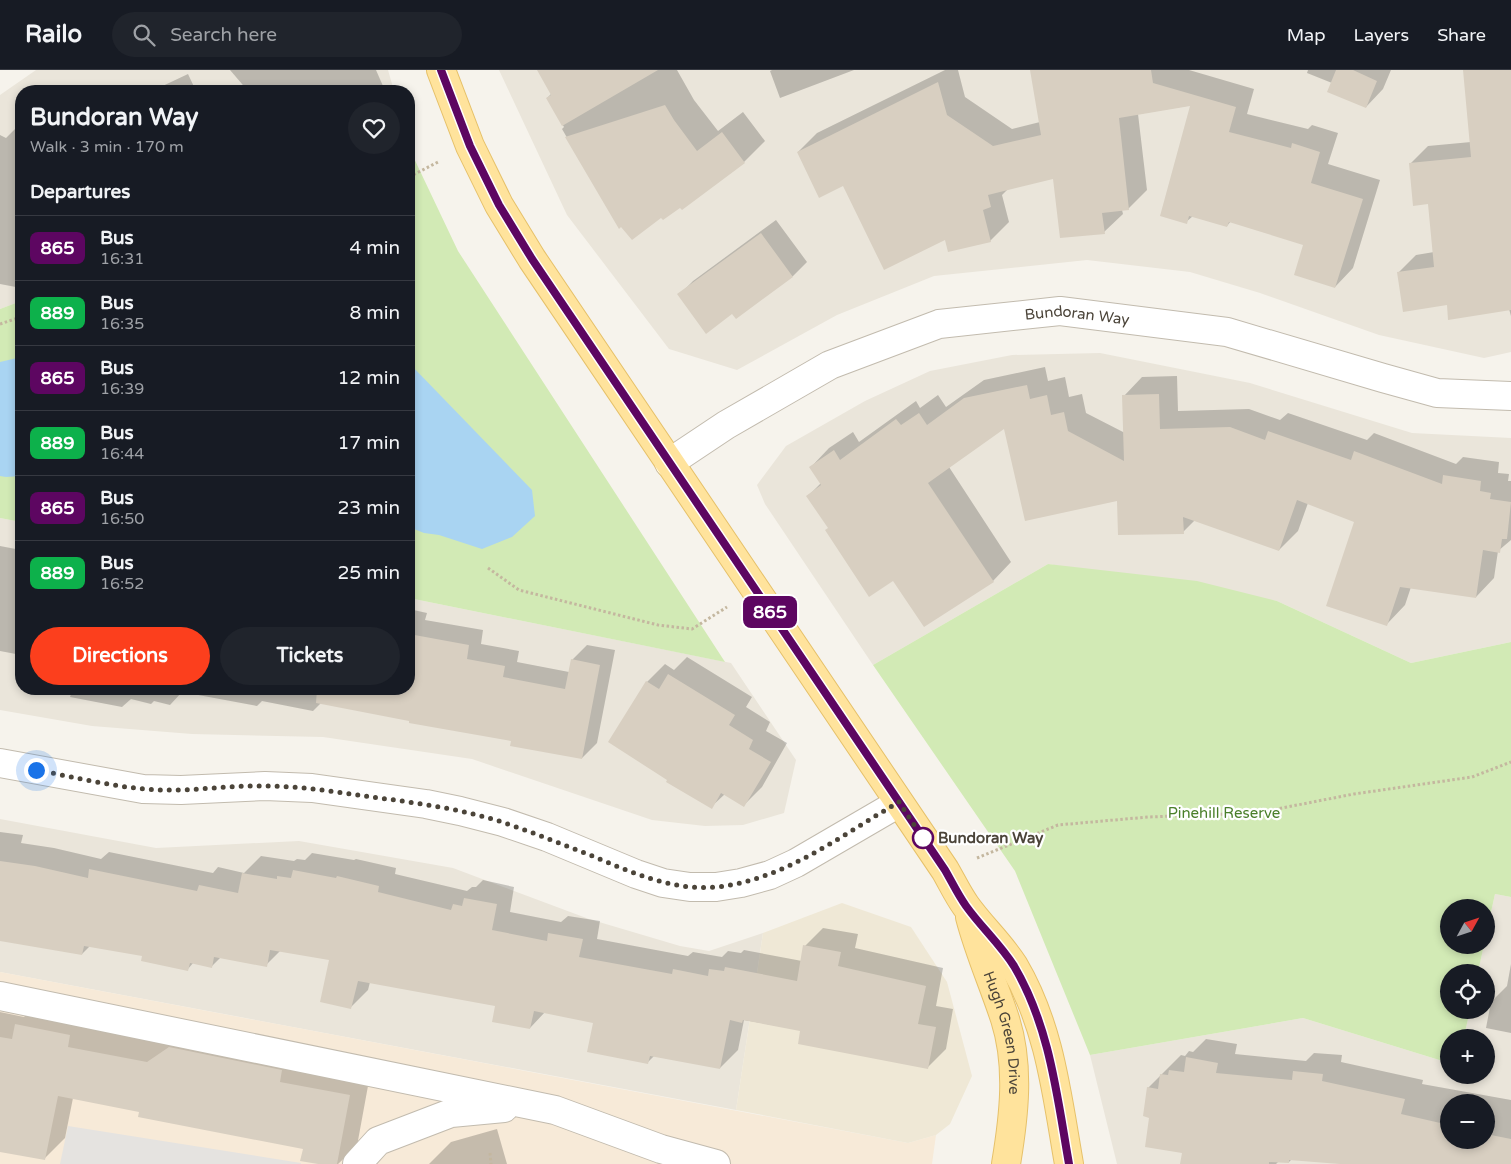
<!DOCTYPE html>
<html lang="en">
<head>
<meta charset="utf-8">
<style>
	:root { --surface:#171b24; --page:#20242c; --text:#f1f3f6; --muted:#9ea1a6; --line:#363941; --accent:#fc3f1d }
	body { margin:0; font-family:"Varela Round",sans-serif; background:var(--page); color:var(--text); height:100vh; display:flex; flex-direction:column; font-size:19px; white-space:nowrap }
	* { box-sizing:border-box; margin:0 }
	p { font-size:16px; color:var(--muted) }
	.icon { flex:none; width:28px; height:28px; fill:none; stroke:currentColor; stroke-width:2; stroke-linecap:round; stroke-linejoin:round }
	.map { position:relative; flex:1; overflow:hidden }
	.drawer { position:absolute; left:15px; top:15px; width:400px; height:610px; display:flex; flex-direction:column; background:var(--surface); border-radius:20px; box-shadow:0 2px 8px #0003 }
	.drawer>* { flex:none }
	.badge { padding:0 10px; border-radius:8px; font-size:18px; line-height:32px }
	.needle { width:32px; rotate:50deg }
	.tools { position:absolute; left:1440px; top:829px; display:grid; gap:10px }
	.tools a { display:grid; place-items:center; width:55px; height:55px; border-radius:50%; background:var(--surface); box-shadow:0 2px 8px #0003; font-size:25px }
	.you { position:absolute; width:25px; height:25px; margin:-12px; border:4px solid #fff; border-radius:50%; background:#1a73e8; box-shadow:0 0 0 8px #1a73e833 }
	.map>.badge { position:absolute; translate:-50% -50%; box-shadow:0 0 0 2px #fff }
	h2 { padding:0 15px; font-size:19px; line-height:45px }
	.round { display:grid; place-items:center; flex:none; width:52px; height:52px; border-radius:26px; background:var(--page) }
	.head { display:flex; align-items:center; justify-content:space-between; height:85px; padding:0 15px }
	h1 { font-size:24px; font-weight:700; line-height:38px }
	.cta { display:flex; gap:10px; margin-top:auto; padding:10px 15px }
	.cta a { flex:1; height:58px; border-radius:30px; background:var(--accent); color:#fff; font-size:20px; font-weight:700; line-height:58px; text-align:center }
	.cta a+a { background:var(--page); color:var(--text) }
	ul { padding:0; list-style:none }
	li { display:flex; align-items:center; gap:15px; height:65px; padding:0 15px; border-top:1px solid var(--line) }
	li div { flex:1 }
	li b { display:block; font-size:19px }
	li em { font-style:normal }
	li .badge { min-width:55px; font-weight:700; text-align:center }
	header { display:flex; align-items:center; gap:30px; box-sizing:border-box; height:70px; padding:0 25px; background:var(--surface); border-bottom:1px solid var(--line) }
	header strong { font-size:24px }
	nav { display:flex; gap:28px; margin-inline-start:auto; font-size:18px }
	.search { width:350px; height:45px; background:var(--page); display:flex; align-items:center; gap:12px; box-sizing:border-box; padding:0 18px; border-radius:28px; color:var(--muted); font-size:19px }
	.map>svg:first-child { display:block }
	.residential { fill:#eae5da; fill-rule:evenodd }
	.commercial { fill:#f7ead8 }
	.education { fill:#efe8d6 }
	.green { fill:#d2eab5 }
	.parking { fill:#e5e3e0 }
	.water { fill:#a9d4f2 }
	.shadow { fill:#0003; fill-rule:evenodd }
	.building { fill:#d8cfc1 }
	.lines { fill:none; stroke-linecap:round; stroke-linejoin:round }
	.minor-casing { stroke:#c2bbae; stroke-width:30 }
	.major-casing { stroke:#e6c16a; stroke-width:30 }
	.path { stroke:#c4b79f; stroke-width:3; stroke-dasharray:2.5 2.5; stroke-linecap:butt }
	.minor { stroke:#fff; stroke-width:28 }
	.major { stroke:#ffe39c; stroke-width:28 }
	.line-casing { stroke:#fff; stroke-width:11 }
	.line { stroke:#5d0661; stroke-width:8 }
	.walk { stroke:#4b4439; stroke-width:5; stroke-dasharray:0 9 }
	.stop-dot { fill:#fff; stroke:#5d0661; stroke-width:2.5 }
	.labels { text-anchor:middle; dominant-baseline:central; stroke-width:4.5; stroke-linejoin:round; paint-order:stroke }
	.street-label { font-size:15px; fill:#4b4439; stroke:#fff }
	.park-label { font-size:15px; fill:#4a7f2a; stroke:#fff }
	.stop-label { font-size:15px; font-weight:bold; fill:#4b4439; stroke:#fff; text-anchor:start }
</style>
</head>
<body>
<header>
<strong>Railo</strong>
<div class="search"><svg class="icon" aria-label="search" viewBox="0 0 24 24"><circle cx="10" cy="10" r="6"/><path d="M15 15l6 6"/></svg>Search here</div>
<nav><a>Map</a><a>Layers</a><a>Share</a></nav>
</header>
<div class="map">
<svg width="1511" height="1094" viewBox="0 0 1511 1094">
	<rect width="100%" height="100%" fill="#f6f3ec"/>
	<path class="residential" d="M36 0H388L394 21H21V231L0 239V25Z
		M499 0H1511V282L1484 288 1379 265 1260 223 1190 202 1087 190 934 206 837 245 737 300 669 279 567 145Z
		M1100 283 1250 313 1412 363 1511 368V572L1411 593 1277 531 1048 494 873 595 765 434 757 415 786 376 865 331 930 301 1012 285Z
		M0 448 21 452V619H409V528L731 593 796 690 784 743 743 755 705 756 652 750 472 689 323 667 192 664 92 656 0 640Z
		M0 749 156 778 299 771 453 798 589 849 680 876 709 881 763 863 736 1040 0 902Z
		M1495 824 1511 827V1094H1117L1090 985 1303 948 1449 993V1005H1486V968L1464 967 1470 940H1486V902H1478L1484 875H1486V865ZM1449 1032H1486V1070H1449Z"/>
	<path class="commercial" d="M0 902 908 1073 936 1065 932 1094H0Z"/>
	<path class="education" d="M842 833 911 857 947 912 972 1006 950 1054 936 1065 908 1073 736 1040 763 863Z"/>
	<path class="green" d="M411 82 458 181 725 592 409 528V83Z
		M21 231V452L0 448V239Z
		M1048 494 1197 511 1277 531 1411 593 1511 572V827L1495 824 1486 865V838H1449V875H1484L1478 902H1449V940H1470L1464 967 1449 968V993L1303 948 1090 985 1015 801 873 595Z"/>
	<path class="parking" d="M68 1056 301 1093V1094H60Z"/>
	<path class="water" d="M21 287V406L6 407 0 406V292Z
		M409 293 532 420 535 446 512 467 482 479 439 465 424 463 409 457Z"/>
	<path class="shadow" d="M230 0H376L383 16 378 21H248Z
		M548 0H677L694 30 718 61 743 42 765 71 744 92 680 136 619 157 562 59 564 57 547 28 552 23Z
		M772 0H854L780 28 770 1Z
		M945 0H958L965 27 1012 59 1040 52 1031 0H1189L1254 19 1247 44 1308 59 1312 55 1338 63 1328 94 1380 110 1353 198 1335 217 1305 174 1231 151 1227 156 1193 146 1186 152 1192 35 1138 44 1147 120 1128 139 1122 140 1123 144 1104 162 1054 108 1008 119 1002 125 1009 152 990 171 946 168 798 82 817 63Z
		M1308 0H1391L1383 19 1366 37 1332 13 1307 3Z
		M1465 0H1511V246L1509 239 1448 234 1398 203 1416 185 1434 182 1429 133 1410 94 1428 76 1471 72Z
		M188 4 196 21H152Z
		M17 57 21 58V218L0 214V65L6 68Z
		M776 150 807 192 793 206 736 247 732 242 679 225 693 211Z
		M1045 297 1048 311 1065 307 1069 327 1082 324 1086 343 1125 363 1124 326 1142 307 1177 306 1178 341 1249 339 1280 350 1288 343 1367 370 1374 363 1456 394 1463 387 1499 392 1498 403 1509 404 1508 411H1511V470L1498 481 1494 508 1476 527 1411 517 1405 535 1387 554 1355 451 1308 433 1298 461 1279 480 1195 450 1183 462 1118 430 1005 357 949 397 1011 492 993 511 830 458 808 426 821 413 811 397 829 378 853 362 859 372 916 331 920 338 938 325 946 337 984 310Z
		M0 476 21 480V585L0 581Z
		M409 539 427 543 425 550 483 560 481 574 519 581 517 592 569 602 572 590 587 575 615 580 597 673 582 688 512 670 321 633 313 641 262 631 257 636 182 622 170 635 154 631 151 634 131 629 122 637 70 627 72 621 59 619H409Z
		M687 587 752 627 746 637 770 652 766 661 787 673 762 717 744 735 725 724 711 737 647 612 665 594 674 600Z
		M21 596V608L19 607Z
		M0 762 23 765 21 773 54 778 101 789 109 782 213 803 218 797 244 803 261 786 294 791 297 789 305 790 312 783 354 790 356 789 396 798 395 804 467 821 472 817H476L483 810 514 817 510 842 561 852 568 846 600 851 597 869 688 886 693 882 722 887 728 881 741 883 744 880 802 891 805 876 823 858 858 864 855 878 943 898 936 936 953 939 946 979 928 997 801 960 744 950 738 980 720 998 654 986 648 992 594 952 545 942 530 958 496 935 370 912 368 920 350 938 331 889 281 880 266 895 221 887 212 896 194 892 187 900 144 885 90 876 82 884 0 870Z
		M1511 894V963L1486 958 1491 932 1507 916Z
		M37 934 370 1005 357 1076 338 1094H324L304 1078 140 1041 73 1028 65 1068 44 1089 0 1080V942L24 947Z
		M1206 969 1237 974 1235 984 1306 991 1314 983 1342 985 1341 992 1423 1010 1422 1014 1511 1030V1094H1354L1292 1089 1289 1092 1279 1091 1276 1094H1181L1183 1082 1151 1047 1148 1018 1181 985 1185 986 1189 981 1193 982ZM1449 1032H1486V1070H1449Z
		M497 1059 507 1094H429L451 1072Z"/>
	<path class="building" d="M537 0H658L562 56 546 28 551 25Z
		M1030 0H1151L1153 13 1236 37 1229 62 1291 78 1292 73 1320 82 1311 113 1363 129 1335 218 1294 205 1303 175 1229 152 1227 157 1189 146 1187 154 1160 146 1190 36 1119 48 1129 140 1102 143 1105 164 1060 168 1053 109 988 125 991 137 983 140 991 172 948 182 945 170 884 200 843 116 819 128 797 82 938 12 947 45 993 76 1041 65Z
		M1336 0H1353L1377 11 1366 38 1327 22Z
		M1463 0H1511V240L1448 250 1447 235 1403 242 1397 202 1434 197 1428 134 1413 136 1409 93 1471 87Z
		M665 35 674 50 697 81 722 62 745 93 682 140 680 138 663 150 661 148 632 170 621 157 619 159 565 67Z
		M761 163 793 207 736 249 732 244 706 264 677 224Z
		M1027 315 1030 329 1047 325 1051 345 1064 342 1068 361 1124 391 1122 325 1159 324 1160 359 1230 357 1265 370 1268 361 1351 390 1354 381 1442 414 1443 405 1481 411 1480 421 1491 423 1490 429 1511 432 1507 469H1502L1500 483 1483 480 1476 528 1400 517 1387 556 1326 536 1354 452 1297 430 1279 481 1183 447 1184 464 1118 465 1117 431 1025 451 1004 359 928 413 994 512 924 557 893 511 869 527 825 460 828 458 806 426 821 415 809 397 834 380 840 390 896 349 901 355 919 343 927 355 964 328Z
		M409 564 469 575 467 589 505 596 503 607 565 619 571 589 600 595 582 689 510 676 511 671 409 653V651L316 633 317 619H409Z
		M668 604 735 645 729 655 753 670 749 679 771 692 744 737 721 723 712 739 666 712 667 710 608 672 646 611 659 619Z
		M0 791 35 796 88 808 89 799 197 821 199 815 238 823 242 803 277 809V806L291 808 293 800 336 808 337 806 379 816 378 822 451 840 453 834 462 836 464 828 497 834 492 860 547 871 548 863 583 869 579 887 672 904 673 899 708 906 709 899 724 901 725 897 797 911 803 875 841 882 838 896 926 916 918 954 936 957 928 999 798 974 800 961 743 950 742 953 730 950 720 999 650 986 648 994 587 982 593 953 534 941 530 959 492 952 495 936 358 911 351 939 320 932 329 890 270 880 267 897 214 887 212 898 190 893 188 901 141 891 142 886 84 876 82 885 0 871Z
		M15 954 70 965 68 977 147 992 169 977 282 1000 280 1012 350 1025 337 1094H318L300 1091 303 1079 138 1047 139 1042 58 1026 45 1090 0 1082V967L12 969Z
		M1186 987 1218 993 1216 1003 1292 1010 1293 1001 1323 1004 1322 1011 1405 1029 1401 1044 1449 1055V1070H1486V1064L1511 1069V1094H1340L1289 1090V1093L1269 1092V1094H1180L1182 1083 1145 1077 1149 1048 1143 1046 1147 1017 1158 1019 1160 1004 1168 1005 1169 1000 1184 1002Z"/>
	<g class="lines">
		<g class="minor-casing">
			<g id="minor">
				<path id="s1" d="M669 393 726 355 830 295 939 254 1060 241 1227 262 1383 308 1437 323 1511 326"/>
				<path d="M0 693 143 719 181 720 265 716 312 718 426 734 460 741 503 752 547 767 636 804 663 813 690 817H716L741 813 770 805 796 793 899 733"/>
				<path d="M0 926 555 1040 661 1079 716 1094"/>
				<path d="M357 1094 378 1071 451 1043 504 1038"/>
			</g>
		</g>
		<g class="major-casing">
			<g id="major">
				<path d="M441 0 470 76 499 135 532 189 945 800C952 812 958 825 966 836 981 857 1000 874 1014 896 1050 957 1057 1026 1069 1094"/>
				<path id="s2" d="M970 847C979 882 994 915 1005 949 1020 996 1014 1046 1006 1094"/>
			</g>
		</g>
		<path class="path" d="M409 107 440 91
			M0 254 21 247
			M488 498 519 520 658 555 692 559 727 537
			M977 788 1058 755 1148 747 1256 743 1354 724 1472 707 1511 692
			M490 1083 491 1094"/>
		<use href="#minor" class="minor"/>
		<use href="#major" class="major"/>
	</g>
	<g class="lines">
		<g class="line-casing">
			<path id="line" d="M441 0 470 76 499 135 532 189 945 800C952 812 958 825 966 836 981 857 1000 874 1014 896 1050 957 1057 1026 1069 1094"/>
		</g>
		<use href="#line" class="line"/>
		<path class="walk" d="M36 700C75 707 121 719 161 720 195 721 230 715 265 716 301 716 337 722 372 727 417 733 463 739 505 753 534 763 562 774 590 785 631 802 671 821 716 817 782 811 842 765 899 732L926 773 923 768"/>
	</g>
	<circle class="stop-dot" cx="923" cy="768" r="10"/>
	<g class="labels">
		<g class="street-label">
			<text stroke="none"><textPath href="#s1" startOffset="444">Bundoran Way</textPath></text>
			<text stroke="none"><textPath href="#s2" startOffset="121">Hugh Green Drive</textPath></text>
		</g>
		<g class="park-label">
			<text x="1224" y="743">Pinehill Reserve</text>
		</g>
		<g class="stop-label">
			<text x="938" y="768">Bundoran Way</text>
		</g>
	</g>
</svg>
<div class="tools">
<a><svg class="needle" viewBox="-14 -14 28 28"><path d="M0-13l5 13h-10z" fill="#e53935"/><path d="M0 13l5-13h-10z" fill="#9ea1a6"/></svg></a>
<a><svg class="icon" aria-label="locate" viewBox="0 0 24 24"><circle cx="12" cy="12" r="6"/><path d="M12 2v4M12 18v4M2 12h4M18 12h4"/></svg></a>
<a>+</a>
<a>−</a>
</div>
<div class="you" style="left:36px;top:700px"></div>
<b class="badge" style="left:770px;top:542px;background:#5d0661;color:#fff">865</b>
<section class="drawer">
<div class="head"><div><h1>Bundoran Way</h1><p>Walk · 3 min · 170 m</p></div><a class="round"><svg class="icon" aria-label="heart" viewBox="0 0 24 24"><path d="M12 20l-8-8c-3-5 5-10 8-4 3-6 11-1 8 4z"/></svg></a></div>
<h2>Departures</h2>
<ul>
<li><span class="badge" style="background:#5d0661;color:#fff">865</span><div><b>Bus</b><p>16:31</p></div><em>4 min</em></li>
<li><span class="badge" style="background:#0db14b;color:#fff">889</span><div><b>Bus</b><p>16:35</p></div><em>8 min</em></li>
<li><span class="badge" style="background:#5d0661;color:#fff">865</span><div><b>Bus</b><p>16:39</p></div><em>12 min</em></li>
<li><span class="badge" style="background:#0db14b;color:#fff">889</span><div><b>Bus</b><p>16:44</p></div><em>17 min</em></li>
<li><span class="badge" style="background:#5d0661;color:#fff">865</span><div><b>Bus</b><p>16:50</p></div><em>23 min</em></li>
<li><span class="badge" style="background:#0db14b;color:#fff">889</span><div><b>Bus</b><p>16:52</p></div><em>25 min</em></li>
</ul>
<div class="cta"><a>Directions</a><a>Tickets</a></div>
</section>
</div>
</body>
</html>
